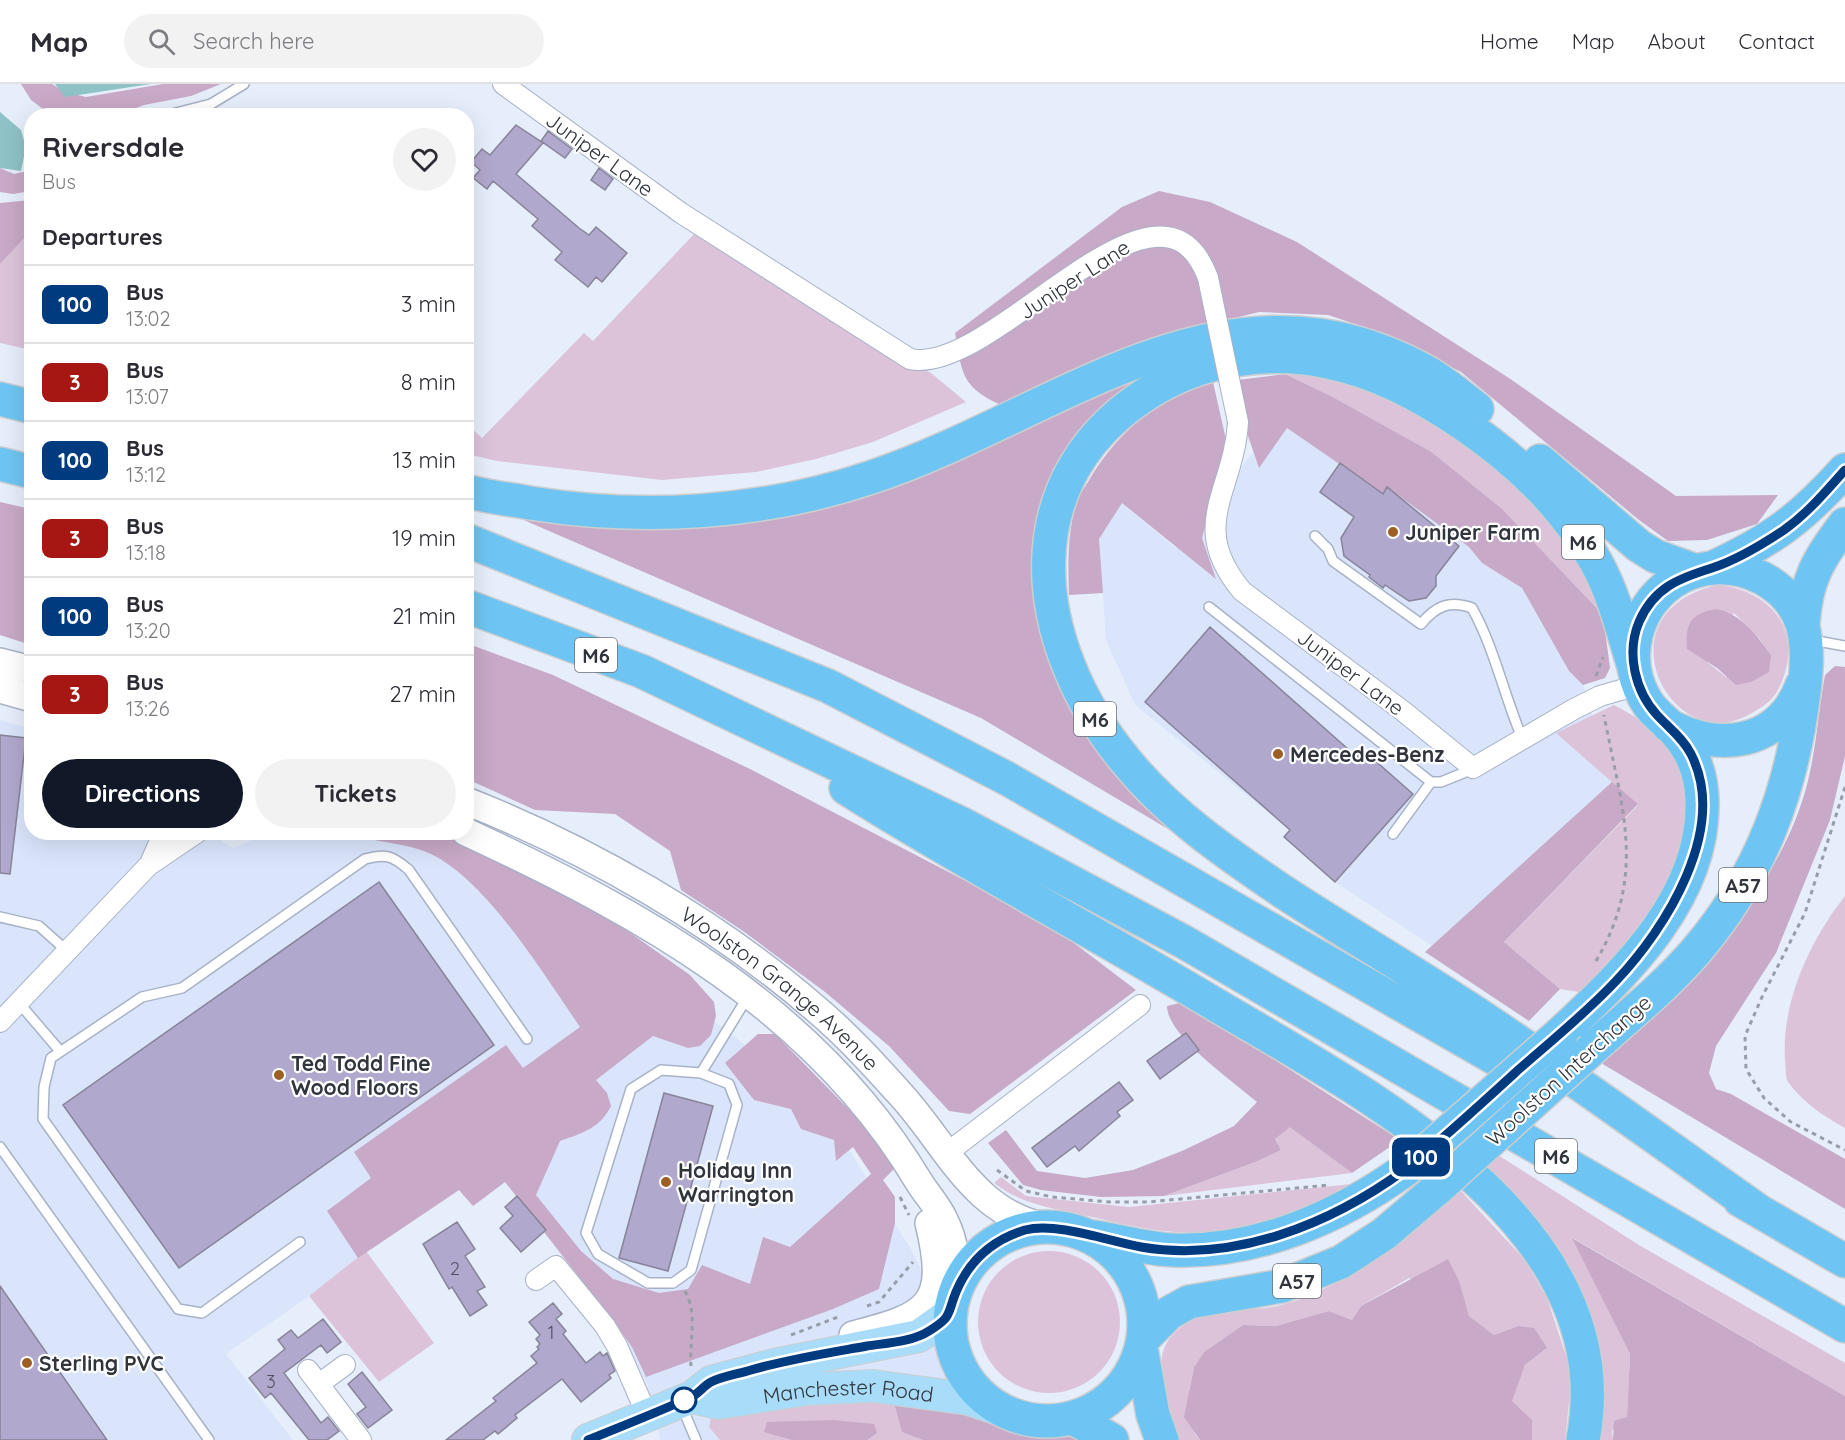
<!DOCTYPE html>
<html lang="en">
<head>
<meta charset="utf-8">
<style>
	:root { --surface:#fff; --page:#f2f2f3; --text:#2b2b33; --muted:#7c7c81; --line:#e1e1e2; --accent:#111827 }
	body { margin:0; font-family:Quicksand,sans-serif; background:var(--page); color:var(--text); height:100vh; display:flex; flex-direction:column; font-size:22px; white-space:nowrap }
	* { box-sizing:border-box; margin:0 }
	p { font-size:20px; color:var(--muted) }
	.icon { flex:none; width:33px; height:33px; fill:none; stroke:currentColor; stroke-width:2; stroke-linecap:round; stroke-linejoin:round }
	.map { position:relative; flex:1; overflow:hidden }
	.side { position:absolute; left:24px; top:24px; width:450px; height:732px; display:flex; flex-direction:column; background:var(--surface); border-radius:24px; box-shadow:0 6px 24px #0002 }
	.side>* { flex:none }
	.badge { padding:0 12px; border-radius:9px; font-size:21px; line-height:39px }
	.map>.badge { position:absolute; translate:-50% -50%; box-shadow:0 0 0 3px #fff }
	h2 { padding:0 18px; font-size:22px; line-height:54px }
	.round { display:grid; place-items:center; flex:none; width:63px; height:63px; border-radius:32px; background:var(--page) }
	.headline { display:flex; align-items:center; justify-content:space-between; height:102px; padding:0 18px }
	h1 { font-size:28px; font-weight:700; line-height:45px }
	.primary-button { display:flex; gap:12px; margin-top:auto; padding:12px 18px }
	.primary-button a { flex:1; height:69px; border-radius:36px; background:var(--accent); color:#fff; font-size:24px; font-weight:700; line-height:69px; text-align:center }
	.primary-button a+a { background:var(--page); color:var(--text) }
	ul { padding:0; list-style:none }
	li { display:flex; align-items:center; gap:18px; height:78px; padding:0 18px; border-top:2px solid var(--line) }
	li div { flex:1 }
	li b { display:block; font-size:22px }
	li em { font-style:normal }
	li .badge { min-width:66px; font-weight:700; text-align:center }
	header { display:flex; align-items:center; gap:36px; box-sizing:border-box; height:84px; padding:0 30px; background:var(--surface); border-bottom:2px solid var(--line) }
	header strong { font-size:28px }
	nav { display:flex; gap:33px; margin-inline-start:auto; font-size:21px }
	.search { width:420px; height:54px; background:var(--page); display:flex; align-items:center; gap:15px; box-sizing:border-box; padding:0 21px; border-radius:33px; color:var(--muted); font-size:22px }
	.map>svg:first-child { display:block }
	.built { fill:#dae5fc }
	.green { fill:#dcc3da; fill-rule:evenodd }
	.forest { fill:#c8a9c7 }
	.water { fill:#8ec2c6 }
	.building { fill:#b1a8cd; stroke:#878398; stroke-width:1.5 }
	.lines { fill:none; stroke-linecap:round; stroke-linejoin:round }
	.lane-casing { stroke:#a8b2c7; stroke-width:12 }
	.street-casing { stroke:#a8b2c7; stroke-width:22 }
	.secondary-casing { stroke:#a8b2c7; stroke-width:30 }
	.primary-casing { stroke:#cdced0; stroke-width:34 }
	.highway-casing { stroke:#cdced0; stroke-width:36 }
	.path { stroke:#989ea9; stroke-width:3; stroke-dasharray:4.5 4.5; stroke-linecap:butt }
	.lane { stroke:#fff; stroke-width:9 }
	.street { stroke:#fff; stroke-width:20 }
	.secondary { stroke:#fff; stroke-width:27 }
	.primary { stroke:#a8dcf8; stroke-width:32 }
	.highway { stroke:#6ec5f3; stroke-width:33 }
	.street-bridge-casing { stroke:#a8b2c7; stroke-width:22; stroke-linecap:butt }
	.highway-bridge-casing { stroke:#cdced0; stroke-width:36; stroke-linecap:butt }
	.street-bridge { stroke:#fff; stroke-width:20 }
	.highway-bridge { stroke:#6ec5f3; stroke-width:33 }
	.line-casing { stroke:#fff; stroke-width:14 }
	.line { stroke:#003b80; stroke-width:9 }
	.poi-dot { fill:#9d6024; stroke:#fff; stroke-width:2 }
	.stop-dot { fill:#fff; stroke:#003b80; stroke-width:3 }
	.labels { text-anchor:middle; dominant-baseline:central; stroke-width:4.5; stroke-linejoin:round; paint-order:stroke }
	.number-label { font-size:18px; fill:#505161 }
	.shield { fill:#fff; stroke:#6e7177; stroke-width:1.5 }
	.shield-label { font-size:20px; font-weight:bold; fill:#30343d }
	.street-label { font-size:21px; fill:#30343d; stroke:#fff }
	.poi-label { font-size:21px; font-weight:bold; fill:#30343d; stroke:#fff; text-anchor:start }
</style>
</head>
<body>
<header>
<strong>Map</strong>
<div class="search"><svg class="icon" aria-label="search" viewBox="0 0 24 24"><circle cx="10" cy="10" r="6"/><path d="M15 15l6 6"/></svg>Search here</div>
<nav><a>Home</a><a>Map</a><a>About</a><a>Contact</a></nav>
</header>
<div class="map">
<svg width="1845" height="1356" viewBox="0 0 1845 1356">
	<rect width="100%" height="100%" fill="#e7eefb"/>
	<path class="built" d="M1286 328 1469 463 1482 479 1522 504 1569 587 1583 601 1612 698 1615 729 1458 879 1335 798 1284 753 1290 746 1135 621 1106 556 1099 455 1122 419 1176 464Z
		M0 636 31 645 32 748 209 749 233 764 270 749H412L695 923 818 1016 912 1167 1004 1356H660L647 1299 579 1181 505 1098 473 1122 459 1106 366 1167 309 1212 226 1270 293 1356H0Z"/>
	<path class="green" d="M31 147V266L0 259V180Z
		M697 147 931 289 966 318 873 358 816 375 756 388 662 396 497 377 467 370 466 339 482 354 584 249 593 257Z
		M1285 290C1305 292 1330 291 1348 298 1407 317 1523 396 1559 446 1578 473 1591 500 1603 531L1552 480 1430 367 1331 312Z
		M1718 501C1774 507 1805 550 1779 604 1773 617 1760 625 1748 631 1669 674 1597 527 1718 501ZM1734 529 1759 554 1771 571 1726 593 1707 578Z
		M1614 621C1641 634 1682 664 1686 698 1693 747 1672 799 1645 839 1628 864 1605 886 1585 909L1560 905 1504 858 1638 721 1556 649Z
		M1845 812V1044C1824 1032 1803 1019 1788 998 1785 993 1786 983 1785 976 1781 919 1810 856 1845 812Z
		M1290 1042 1352 1089 1164 1112 1258 1077 1281 1066 1275 1055Z
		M1498 1071 1639 1161 1845 1279V1312L1573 1154 1630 1270 1627 1333 1612 1347 1613 1356H1594L1601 1313 1596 1270 1481 1088Z
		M1001 1093 1026 1112 1129 1123 1352 1100C1296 1131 1230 1154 1164 1147 1137 1144 1110 1137 1083 1131 1051 1124 1021 1120 994 1099Z
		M1460 1106 1524 1175 1547 1214 1572 1290 1565 1356H1532L1531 1336 1511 1317 1525 1281 1546 1265 1518 1242 1494 1251 1469 1232 1464 1217 1409 1194 1361 1222 1352 1236 1329 1227 1276 1242 1243 1241 1204 1268 1194 1283 1189 1307 1195 1350 1200 1356H1177C1171 1334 1154 1283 1165 1262 1171 1250 1190 1233 1203 1230 1229 1223 1258 1228 1285 1220 1352 1200 1409 1152 1460 1106Z
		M978 1238a71 71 0 1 1 142 0a71 71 0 1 1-142 0Z
		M366 1167 434 1259 379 1298 309 1212Z
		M893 1316 902 1348 923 1356H720L709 1343 711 1333 732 1323Z"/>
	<path class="forest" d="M21 0H52L65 8 86 13 163 0H221L191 12 144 21 116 32 93 31 77 27 65 31H51L31 16Z
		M0 84 14 90 31 86V107L13 110 0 108Z
		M1159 107 1210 118 1297 158 1509 294 1676 412 1778 411 1757 440 1707 456 1668 457 1639 436 1461 288 1391 252 1328 231 1259 228 1153 254 1001 321C961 303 962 289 955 249L1122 123Z
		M31 116V147L0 180V119Z
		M1185 279 1097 334 1037 516 1200 764 981 634 498 425 708 438 1128 294Z
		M1285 290 1331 312 1430 367 1502 425 1603 531 1610 584 1605 594 1583 601 1569 587 1522 504 1482 479 1469 463 1387 403 1383 410 1287 344 1259 384 1247 349 1237 296Z
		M1213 298 1227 360 1202 454 1216 495 1122 419 1099 455 1103 509 1069 511C1068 479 1067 446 1078 415 1081 407 1088 399 1092 391 1120 347 1161 310 1213 298Z
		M0 418 31 425V561L0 551Z
		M1717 525C1742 531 1756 550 1771 571L1769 588 1751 598 1736 601 1717 584 1687 565C1685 539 1691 529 1717 525Z
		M466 559 553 591 750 685 1049 840 1136 906 970 1030 949 1027 889 962 825 908 743 847 681 806 670 767 615 730 535 726 467 695Z
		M1835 582 1845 583V672L1830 736 1776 869 1716 962 1709 989 1716 1005 1731 1010 1845 1075V1125L1601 979C1681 907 1774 814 1805 708 1816 670 1818 629 1825 591Z
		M1612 698 1638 720 1504 858 1560 905 1529 937 1425 868Z
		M441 748 595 824 690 891 714 918 716 932 711 951 700 962 688 964 653 952 596 996 607 1009 611 1022C600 1044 583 1049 560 1057L536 1111 581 1167 613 1195 659 1209 688 1205 702 1181 750 1200 763 1153 790 1163 871 1090 853 1063 836 1077 834 1056 801 1045 791 1025 754 1016 725 979 758 950H775L865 1042 896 1083 883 1096 895 1113V1139L879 1205 833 1225 646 1293 632 1263 614 1238 505 1098 473 1122 459 1106 358 1174 327 1127 371 1094 354 1068 506 961 523 984 580 943C544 891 495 810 442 776 413 757 378 761 350 749Z
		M1184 918 1400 1056 1352 1089 1290 1043 1275 1055 1281 1066 1258 1077 1164 1112 1101 1113 1041 1106 1023 1101 988 1059 1006 1046 1037 1087 1085 1094 1133 1086 1182 1067 1234 1042 1257 1018C1234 998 1167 952 1167 922Z
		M1572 1154 1845 1312V1356H1613L1614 1337 1627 1333 1630 1270Z
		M1448 1175 1459 1197 1469 1232 1494 1251 1518 1242 1534 1244 1547 1264 1525 1281 1512 1317 1532 1336V1356H1200L1184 1333 1194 1283 1204 1268 1243 1241 1276 1242 1329 1227 1352 1236 1361 1222Z
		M893 1316 1069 1351 1080 1356H923L902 1348Z
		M833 1336 874 1340 877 1349 867 1356H792L764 1348 767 1338Z"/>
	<path class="water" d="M55 0H151L65 13Z
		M0 28 21 46 26 63 21 87 0 84Z"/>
	<path class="building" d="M516 41 543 59 516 90 579 144 589 151 596 143 627 169 602 198 596 193 588 203 555 176 562 168 532 142 538 135 493 97 487 105 473 94 480 86 471 78 482 65 490 71Z
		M548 47 572 65 565 74 541 57Z
		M599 84 613 95 605 106 591 96Z
		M1340 379 1383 410 1387 403 1459 462 1436 492V502L1426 514 1409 517 1385 501 1383 504 1369 493 1370 491 1344 472 1341 454 1354 433 1320 408Z
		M1210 543 1357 673 1363 666 1413 710 1335 798 1284 753 1290 746 1145 618Z
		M0 651 26 654 10 790 0 789Z
		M379 798 494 961 179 1184 63 1021Z
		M1186 949 1199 966 1160 995 1147 977Z
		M1119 998 1133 1016 1117 1028 1120 1032 1079 1067 1075 1062 1047 1083 1032 1064Z
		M664 1009 713 1022 668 1187 619 1174Z
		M517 1112 546 1146 521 1168 500 1144 513 1132 505 1123Z
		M457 1138 475 1165 465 1172 485 1203 477 1207 487 1221 470 1232 452 1203 449 1205 423 1160Z
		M0 1202 107 1356H0Z
		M553 1219 562 1230 556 1235 566 1247 563 1250 586 1279 600 1268 603 1272 607 1269 615 1287 609 1291 611 1294 581 1318 562 1295 515 1331 517 1334 498 1350 495 1347 483 1356H446L496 1317 493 1314 537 1279 531 1272 539 1265 537 1263 540 1260 536 1255 540 1251 529 1238Z
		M323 1235 341 1258 327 1269 321 1261 284 1289 321 1339 328 1333 339 1347 327 1356H309L271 1309 265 1314 249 1294 285 1265 278 1256 291 1246 298 1254Z
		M362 1288 392 1326 368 1344 357 1330 366 1323 348 1300Z"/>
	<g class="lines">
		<g class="lane-casing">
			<path id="lane" d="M164 32 211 20 244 0
				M1315 452 1328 465 1333 477 1421 540C1436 522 1449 516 1472 524 1495 565 1504 612 1523 656
				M1209 523 1431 698H1441L1473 685
				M1812 556 1845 562
				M1393 750 1431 698
				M0 833 39 842 67 867
				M19 919 60 967
				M661 986 701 989 729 1000 737 1021 691 1186 673 1199H648L598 1170 586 1149 631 1005Z
				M701 989 747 914
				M0 1063 209 1356
				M300 1158 202 1229 178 1225 43 1035 44 1003 51 974 142 913 182 904 365 775C386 769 393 772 409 786L527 955
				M682 1323 696 1356"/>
		</g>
		<g class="street-casing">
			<path id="street" d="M503 0 681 129 910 275C994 293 1159 61 1208 194
				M1238 338C1234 408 1187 441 1242 507L1403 627 1473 684 1574 625 1600 612 1638 601
				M151 777 164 748
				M0 938 148 782 198 748
				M947 1069 1140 921
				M536 1196 556 1182 605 1242 617 1262 647 1331
				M308 1286 361 1356
				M319 1300 345 1281"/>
		</g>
		<g class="secondary-casing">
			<g id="secondary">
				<path d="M0 578 32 586"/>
				<path d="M0 605 32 614"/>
				<path id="s1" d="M466 717C588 765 717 839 816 925 847 951 875 982 902 1012 949 1064 974 1131 1050 1144"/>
				<path d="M466 748C643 830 817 926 919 1098 927 1111 938 1122 944 1136 957 1161 956 1184 955 1211"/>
				<path d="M853 1251C929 1232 949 1221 929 1139"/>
			</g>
		</g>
		<g class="primary-casing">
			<g id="primary">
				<path id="s2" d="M692 1313 718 1319 808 1305 873 1302 969 1315 1002 1326"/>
				<path d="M588 1356 692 1313 711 1298 774 1281 919 1252 951 1229"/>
			</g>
		</g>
		<g class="highway-casing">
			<path id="highway" d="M0 315 32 323
				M1540 377 1639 462 1655 472 1696 487
				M0 380 32 388
				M466 407C487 413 509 415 530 419 643 437 763 430 872 393 1059 331 1226 174 1430 290 1446 300 1462 313 1477 325
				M466 456 828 602 1006 694 1540 1000
				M1712 484C1771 457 1802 434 1845 386
				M466 522 641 587 964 741 1184 858 1845 1242
				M1803 540C1806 496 1818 475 1845 440
				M1634 583C1623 548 1614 510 1596 478 1565 422 1515 375 1462 339 1420 311 1378 288 1328 278 1272 266 1208 274 1158 303 1007 389 1028 559 1126 677 1169 730 1226 769 1282 807 1349 851 1419 891 1486 936 1578 997 1668 1063 1759 1127
				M1668 641C1718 669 1780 661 1802 601
				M846 704C964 779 1087 844 1206 915 1359 1007 1625 1137 1583 1356
				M1562 948C1626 888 1706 812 1702 715 1701 686 1690 661 1669 641 1660 633 1651 626 1645 615 1622 575 1635 525 1671 499 1698 480 1734 479 1762 494 1809 519 1810 561 1804 607 1792 706 1761 791 1696 867 1665 903 1627 933 1592 965
				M1740 1116 1845 1177
				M950 1240a97 97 0 1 1 194 0a97 97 0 1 1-194 0Z
				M1095 1153C1121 1157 1146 1165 1172 1166 1257 1169 1338 1134 1406 1085
				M1143 1255 1169 1229 1189 1218 1282 1202 1341 1178 1384 1150 1438 1104
				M1141 1264 1153 1331 1162 1356
				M1073 1334 1112 1356"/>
		</g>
		<path class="path" d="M1596 592 1603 573
			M1845 703 1805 829 1762 913 1745 952 1746 985 1764 1014 1791 1038 1845 1066
			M1596 877C1648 789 1621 723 1604 631
			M997 1086 1026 1107 1052 1113 1110 1118H1148L1329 1101
			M900 1113 909 1131
			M685 1207C698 1231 689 1255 691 1282
			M867 1222 879 1218 913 1178
			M791 1251 838 1233"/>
		<use href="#lane" class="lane"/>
		<use href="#street" class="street"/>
		<use href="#secondary" class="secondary"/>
		<use href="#primary" class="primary"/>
		<use href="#highway" class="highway"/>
		<g class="street-bridge-casing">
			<path id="street-bridge" d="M1208 194 1238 338"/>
		</g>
		<g class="highway-bridge-casing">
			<path id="highway-bridge" d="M1406 1085 1562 948
				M1438 1104 1592 965"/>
		</g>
		<use href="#street-bridge" class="street-bridge"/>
		<use href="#highway-bridge" class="highway-bridge"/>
	</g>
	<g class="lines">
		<g class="line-casing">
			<path id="line" d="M588 1356C622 1342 656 1329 689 1314 698 1311 703 1302 711 1298 723 1292 738 1290 751 1286 789 1275 828 1269 867 1262 887 1259 912 1258 929 1247 953 1232 947 1230 956 1208 969 1177 992 1156 1025 1146 1057 1138 1108 1157 1141 1163 1235 1179 1331 1140 1406 1085 1444 1054 1481 1020 1517 987 1550 958 1585 930 1616 897 1666 844 1729 745 1691 670 1683 654 1669 644 1657 631 1635 607 1626 569 1639 538 1654 503 1680 494 1712 484 1737 476 1763 460 1784 446 1808 429 1826 407 1845 386"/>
		</g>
		<use href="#line" class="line"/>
	</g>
	<g class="poi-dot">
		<circle cx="1393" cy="448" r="6"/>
		<circle cx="1278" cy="670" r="6"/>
		<circle cx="279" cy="991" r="6"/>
		<circle cx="666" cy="1098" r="6"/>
		<circle cx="27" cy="1279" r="6"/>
	</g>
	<circle class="stop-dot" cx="684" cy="1316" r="12"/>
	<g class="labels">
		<g class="number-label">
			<text x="455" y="1184">2</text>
			<text x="551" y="1248">1</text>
			<text x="271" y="1297">3</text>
		</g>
		<g class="shield">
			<rect x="1562" y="441" width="42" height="34" rx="4.5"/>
			<rect x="575" y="554" width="42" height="34" rx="4.5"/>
			<rect x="1074" y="618" width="42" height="34" rx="4.5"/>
			<rect x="1719" y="784" width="48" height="34" rx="4.5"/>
			<rect x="1535" y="1055" width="42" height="34" rx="4.5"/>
			<rect x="1273" y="1180" width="48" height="34" rx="4.5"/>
		</g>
		<g class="shield-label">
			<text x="1583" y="458">M6</text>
			<text x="596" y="571">M6</text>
			<text x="1095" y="635">M6</text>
			<text x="1743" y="801">A57</text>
			<text x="1556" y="1072">M6</text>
			<text x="1297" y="1197">A57</text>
		</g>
		<g class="street-label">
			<text transform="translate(600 70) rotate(36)">Juniper Lane</text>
			<text transform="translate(1074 195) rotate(-33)">Juniper Lane</text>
			<text transform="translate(1351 588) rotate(37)">Juniper Lane</text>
			<text stroke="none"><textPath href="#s1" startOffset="368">Woolston Grange Avenue</textPath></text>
			<text transform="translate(1568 986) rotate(-42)">Woolston Interchange</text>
			<text stroke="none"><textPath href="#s2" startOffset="158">Manchester Road</textPath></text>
		</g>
		<g class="poi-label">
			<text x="1405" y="448">Juniper Farm</text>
			<text x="1290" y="670">Mercedes-Benz</text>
			<text x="291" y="979">Ted Todd Fine<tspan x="291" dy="24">Wood Floors</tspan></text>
			<text x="678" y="1086">Holiday Inn<tspan x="678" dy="24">Warrington</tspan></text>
			<text x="39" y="1279">Sterling PVC</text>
		</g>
	</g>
</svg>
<b class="badge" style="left:1421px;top:1073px;background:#003b80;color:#fff">100</b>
<section class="side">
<div class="headline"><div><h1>Riversdale</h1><p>Bus</p></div><a class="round"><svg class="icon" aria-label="heart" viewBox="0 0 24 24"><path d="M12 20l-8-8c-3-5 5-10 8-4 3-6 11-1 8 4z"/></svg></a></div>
<h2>Departures</h2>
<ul>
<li><span class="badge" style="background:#003b80;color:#fff">100</span><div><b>Bus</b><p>13:02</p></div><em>3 min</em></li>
<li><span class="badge" style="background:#a61612;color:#fff">3</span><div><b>Bus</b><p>13:07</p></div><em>8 min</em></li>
<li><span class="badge" style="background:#003b80;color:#fff">100</span><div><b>Bus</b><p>13:12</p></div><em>13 min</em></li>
<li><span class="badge" style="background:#a61612;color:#fff">3</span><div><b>Bus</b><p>13:18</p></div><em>19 min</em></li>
<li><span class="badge" style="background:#003b80;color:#fff">100</span><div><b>Bus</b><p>13:20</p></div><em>21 min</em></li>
<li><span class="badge" style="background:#a61612;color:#fff">3</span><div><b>Bus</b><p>13:26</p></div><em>27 min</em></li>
</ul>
<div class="primary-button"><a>Directions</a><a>Tickets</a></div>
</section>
</div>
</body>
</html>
